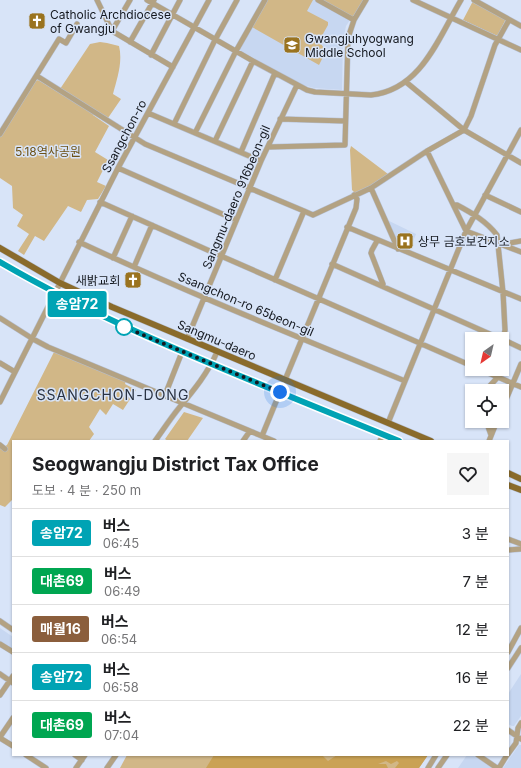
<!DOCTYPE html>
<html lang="ko">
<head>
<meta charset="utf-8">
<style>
	:root { --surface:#fff; --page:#f6f6f6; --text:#202124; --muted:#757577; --line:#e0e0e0 }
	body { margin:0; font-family:Inter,"Noto Sans KR",sans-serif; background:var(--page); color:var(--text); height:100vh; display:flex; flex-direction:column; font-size:15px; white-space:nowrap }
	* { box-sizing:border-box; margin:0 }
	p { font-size:13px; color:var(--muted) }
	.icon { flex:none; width:22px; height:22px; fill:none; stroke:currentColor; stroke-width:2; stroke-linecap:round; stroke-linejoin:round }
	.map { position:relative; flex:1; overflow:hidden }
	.sheet { position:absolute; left:12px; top:440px; width:497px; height:316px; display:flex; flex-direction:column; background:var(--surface); border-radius:0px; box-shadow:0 1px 3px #0004 }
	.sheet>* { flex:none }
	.badge { padding:0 8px; border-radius:3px; font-size:14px; line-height:26px }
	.needle { width:26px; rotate:214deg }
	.fabs { position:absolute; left:465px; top:332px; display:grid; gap:8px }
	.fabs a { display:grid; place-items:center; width:44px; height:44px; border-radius:0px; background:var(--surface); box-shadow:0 1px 3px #0004; font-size:20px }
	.you { position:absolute; width:20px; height:20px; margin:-10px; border:3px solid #fff; border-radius:50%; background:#1a73e8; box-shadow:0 0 0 6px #1a73e833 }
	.map>.badge { position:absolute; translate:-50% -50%; box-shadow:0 0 0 2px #fff }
	.round { display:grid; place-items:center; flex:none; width:42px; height:42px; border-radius:0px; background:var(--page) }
	.headline { display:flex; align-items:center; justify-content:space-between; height:68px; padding:0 20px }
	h1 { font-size:19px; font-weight:700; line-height:30px }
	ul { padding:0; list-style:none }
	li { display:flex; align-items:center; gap:12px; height:48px; padding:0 20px; border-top:1px solid var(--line) }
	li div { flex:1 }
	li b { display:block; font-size:15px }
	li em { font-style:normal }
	li .badge { min-width:44px; font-weight:700; text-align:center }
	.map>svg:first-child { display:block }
	.built { fill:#c7d7f1 }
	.green { fill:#d1b787 }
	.forest { fill:#caa255 }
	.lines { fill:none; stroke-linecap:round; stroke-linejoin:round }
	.minor-casing { stroke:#b5bfd1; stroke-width:6 }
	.major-casing { stroke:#b5bfd1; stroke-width:7 }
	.minor { stroke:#b3a283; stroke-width:5 }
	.major { stroke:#8a6b2b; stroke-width:6 }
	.line-casing { stroke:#fff; stroke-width:9 }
	.line { stroke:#00a3b4; stroke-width:6 }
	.walk { stroke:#14181f; stroke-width:4; stroke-dasharray:0 7.2 }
	.stop-dot { fill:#fff; stroke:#00a3b4; stroke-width:2 }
	.labels { text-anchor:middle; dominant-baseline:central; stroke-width:3; stroke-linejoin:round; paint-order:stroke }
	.poi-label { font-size:12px; fill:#14181f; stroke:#d8e4f8; text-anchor:start }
	.street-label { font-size:12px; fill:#14181f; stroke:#d8e4f8 }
	.park-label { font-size:12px; fill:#6d5217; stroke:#d8e4f8 }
	.quarter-label { font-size:14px; letter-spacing:1px; fill:#2a3343; stroke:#d8e4f8 }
</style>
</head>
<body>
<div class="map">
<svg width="521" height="768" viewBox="0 0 521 768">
	<rect width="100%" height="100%" fill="#d8e4f8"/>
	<path class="built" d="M267 0H315L350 20 346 26 343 41 342 90 314 88 303 85 239 50Z
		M385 219 416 234 409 252 399 249Z
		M0 628 13 637V651L0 642Z
		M521 674V716L514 726H512L508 724V694Z
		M519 745H521V768H503Z
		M467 755H473L492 768H458Z"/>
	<path class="green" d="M267 0H313L307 11 328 22V25L319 41 326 51 319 65 252 27Z
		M320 0H364L352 18Z
		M473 1 505 19V21L498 35H495L463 20Z
		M100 42 107 43 119 46C123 62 117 79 113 94L121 99 108 118 95 111 93 115 109 126 95 152 108 160 97 182 106 186 98 199 87 200 81 212 68 206 44 241 35 236 24 255 18 251 29 234 17 226 23 215 13 208 12 186 0 178V137L34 82 38 80 58 92 90 44Z
		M351 146 388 174 372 185 355 193 352 190 350 150Z
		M54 352 126 381 125 384 136 390 123 410 113 404 106 415 100 409 89 427 94 434 89 441H13V499L5 507 0 505V449L7 445Z
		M184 412 203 418 187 441H168L165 439Z
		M127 755H428L419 768H120Z"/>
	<path class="forest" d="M214 755H322L328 761 337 755H428L419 768H395L399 763 397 761 391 764 386 761 378 764H386L388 768H206Z"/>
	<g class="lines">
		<g class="minor-casing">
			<path id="minor" d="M97 0 112 31 173 67
				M147 0 253 61 307 90 315 92 371 95C421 90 439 37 461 0
				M318 0 354 20
				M413 0 521 50
				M474 0 521 26
				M112 31 130 0
				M130 42 154 0
				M151 55 180 0
				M37 76 145 144 304 211 275 280
				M406 82 464 130 521 163
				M148 113 261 161
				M280 119 345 121
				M174 124 215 40 237 0
				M195 133 236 51 265 0
				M0 134 59 39 66 43 77 24
				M215 141 253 61
				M268 147 345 145 348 38 354 20 366 0
				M427 151 466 231 521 252
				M241 152 275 73
				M118 168 236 220
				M371 188 398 249
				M485 195 521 212
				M100 202 221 256 472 366
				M454 205H457C472 213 486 221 497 235L503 292 505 330 503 340 504 353 502 362
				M304 211 313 215 371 188 427 151 464 130 471 116 495 45 509 20
				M347 227 521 299
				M377 241 372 250 371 253 383 284V286
				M79 242C186 292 296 336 405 381
				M506 246 510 243 521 241
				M113 258 132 216
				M332 264 501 339
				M134 267 152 225
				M0 318 33 339 48 347 274 441
				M187 339 261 161 297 85
				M502 339 521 348
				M0 363 15 372
				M479 369 521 387
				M285 380 356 208 357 199 354 195
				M485 391 498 377 500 369
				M165 395 182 352
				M0 402 118 168 209 0
				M502 409 521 364
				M486 421 491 435
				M388 423 466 231 521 130
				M262 436 280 392
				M155 441C163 430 170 419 179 408 193 391 208 373 217 352
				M243 441 250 431
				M380 441 383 434
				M489 441 497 421
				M0 445 5 449
				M508 539 521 544
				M508 550 521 549
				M0 621 13 630
				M0 644 13 652
				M508 652 521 628
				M508 668 521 648
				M0 674 13 683
				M0 695 13 676
				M508 730 521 739
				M0 737 13 718
				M0 738 13 746
				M508 754 516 743 518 728 521 723
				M26 755 46 768
				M75 755 82 760
				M478 755 497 768
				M76 768 85 755
				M107 768 116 755
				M428 768 436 755
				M438 768 447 755
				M499 768 507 755"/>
		</g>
		<g class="major-casing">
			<path id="major" d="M0 248 60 283 112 307 431 441
				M0 262C127 335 265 385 399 441
				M508 473 521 479
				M508 485 521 490"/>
		</g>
		<use href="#minor" class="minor"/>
		<use href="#major" class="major"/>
	</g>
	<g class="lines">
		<g class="line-casing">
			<path id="line" d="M0 262C89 314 184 353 279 392 319 408 359 425 399 441"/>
		</g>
		<use href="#line" class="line"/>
		<path class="walk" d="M124 327 212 364 280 392"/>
	</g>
	<defs>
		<g id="church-square" transform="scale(0.9)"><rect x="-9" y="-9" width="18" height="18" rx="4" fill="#9a731f" stroke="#d8e4f8"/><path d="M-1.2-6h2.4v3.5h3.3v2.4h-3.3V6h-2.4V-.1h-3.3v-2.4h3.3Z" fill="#fff"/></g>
		<g id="school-square" transform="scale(0.9)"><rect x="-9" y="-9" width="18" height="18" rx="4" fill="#9a731f" stroke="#d8e4f8"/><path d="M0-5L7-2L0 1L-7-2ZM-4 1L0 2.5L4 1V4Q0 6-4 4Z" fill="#fff"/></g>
		<g id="hospital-square" transform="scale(0.9)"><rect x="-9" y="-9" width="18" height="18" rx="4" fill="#9a731f" stroke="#d8e4f8"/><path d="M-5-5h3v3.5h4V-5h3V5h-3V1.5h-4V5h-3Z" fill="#fff"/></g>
	</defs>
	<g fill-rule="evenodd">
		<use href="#church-square" x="37" y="21"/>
		<use href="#school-square" x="292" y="45"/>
		<use href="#hospital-square" x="405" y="241"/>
		<use href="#church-square" x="133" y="280"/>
	</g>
	<circle class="stop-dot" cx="124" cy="327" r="8"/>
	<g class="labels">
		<g class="poi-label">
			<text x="50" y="14">Catholic Archdiocese<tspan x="50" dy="14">of Gwangju</tspan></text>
			<text x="305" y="38">Gwangjuhyogwang<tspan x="305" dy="14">Middle School</tspan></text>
			<text x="418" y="241">상무 금호보건지소</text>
			<text x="120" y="280" text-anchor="end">새밝교회</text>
		</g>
		<g class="street-label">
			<text transform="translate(124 136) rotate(-62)">Ssangchon-ro</text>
			<text transform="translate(236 197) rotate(-67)">Sangmu-daero 916beon-gil</text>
			<text transform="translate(246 304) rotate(23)">Ssangchon-ro 65beon-gil</text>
			<text transform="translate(217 340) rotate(23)">Sangmu-daero</text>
		</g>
		<g class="park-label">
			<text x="48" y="151">5.18역사공원</text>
		</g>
		<g class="quarter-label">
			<text x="113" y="394">SSANGCHON-DONG</text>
		</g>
	</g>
</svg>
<div class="fabs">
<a><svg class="needle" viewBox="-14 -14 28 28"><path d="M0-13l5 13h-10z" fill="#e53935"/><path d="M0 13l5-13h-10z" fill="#757577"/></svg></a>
<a><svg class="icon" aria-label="locate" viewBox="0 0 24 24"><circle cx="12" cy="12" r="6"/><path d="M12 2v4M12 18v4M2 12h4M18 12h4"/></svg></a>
</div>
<div class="you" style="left:280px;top:392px"></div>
<b class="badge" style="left:77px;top:304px;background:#00a3b4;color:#fff">송암72</b>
<section class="sheet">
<div class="headline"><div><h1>Seogwangju District Tax Office</h1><p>도보 · 4 분 · 250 m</p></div><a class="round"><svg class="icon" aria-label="heart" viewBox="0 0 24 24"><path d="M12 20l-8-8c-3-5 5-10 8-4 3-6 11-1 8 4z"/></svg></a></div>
<ul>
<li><span class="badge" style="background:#00a3b4;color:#fff">송암72</span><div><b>버스</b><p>06:45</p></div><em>3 분</em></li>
<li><span class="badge" style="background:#00a651;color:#fff">대촌69</span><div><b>버스</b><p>06:49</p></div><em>7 분</em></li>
<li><span class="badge" style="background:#8b5e3c;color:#fff">매월16</span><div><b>버스</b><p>06:54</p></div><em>12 분</em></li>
<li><span class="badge" style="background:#00a3b4;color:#fff">송암72</span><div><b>버스</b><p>06:58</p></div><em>16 분</em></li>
<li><span class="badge" style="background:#00a651;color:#fff">대촌69</span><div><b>버스</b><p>07:04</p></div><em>22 분</em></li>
</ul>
</section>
</div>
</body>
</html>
